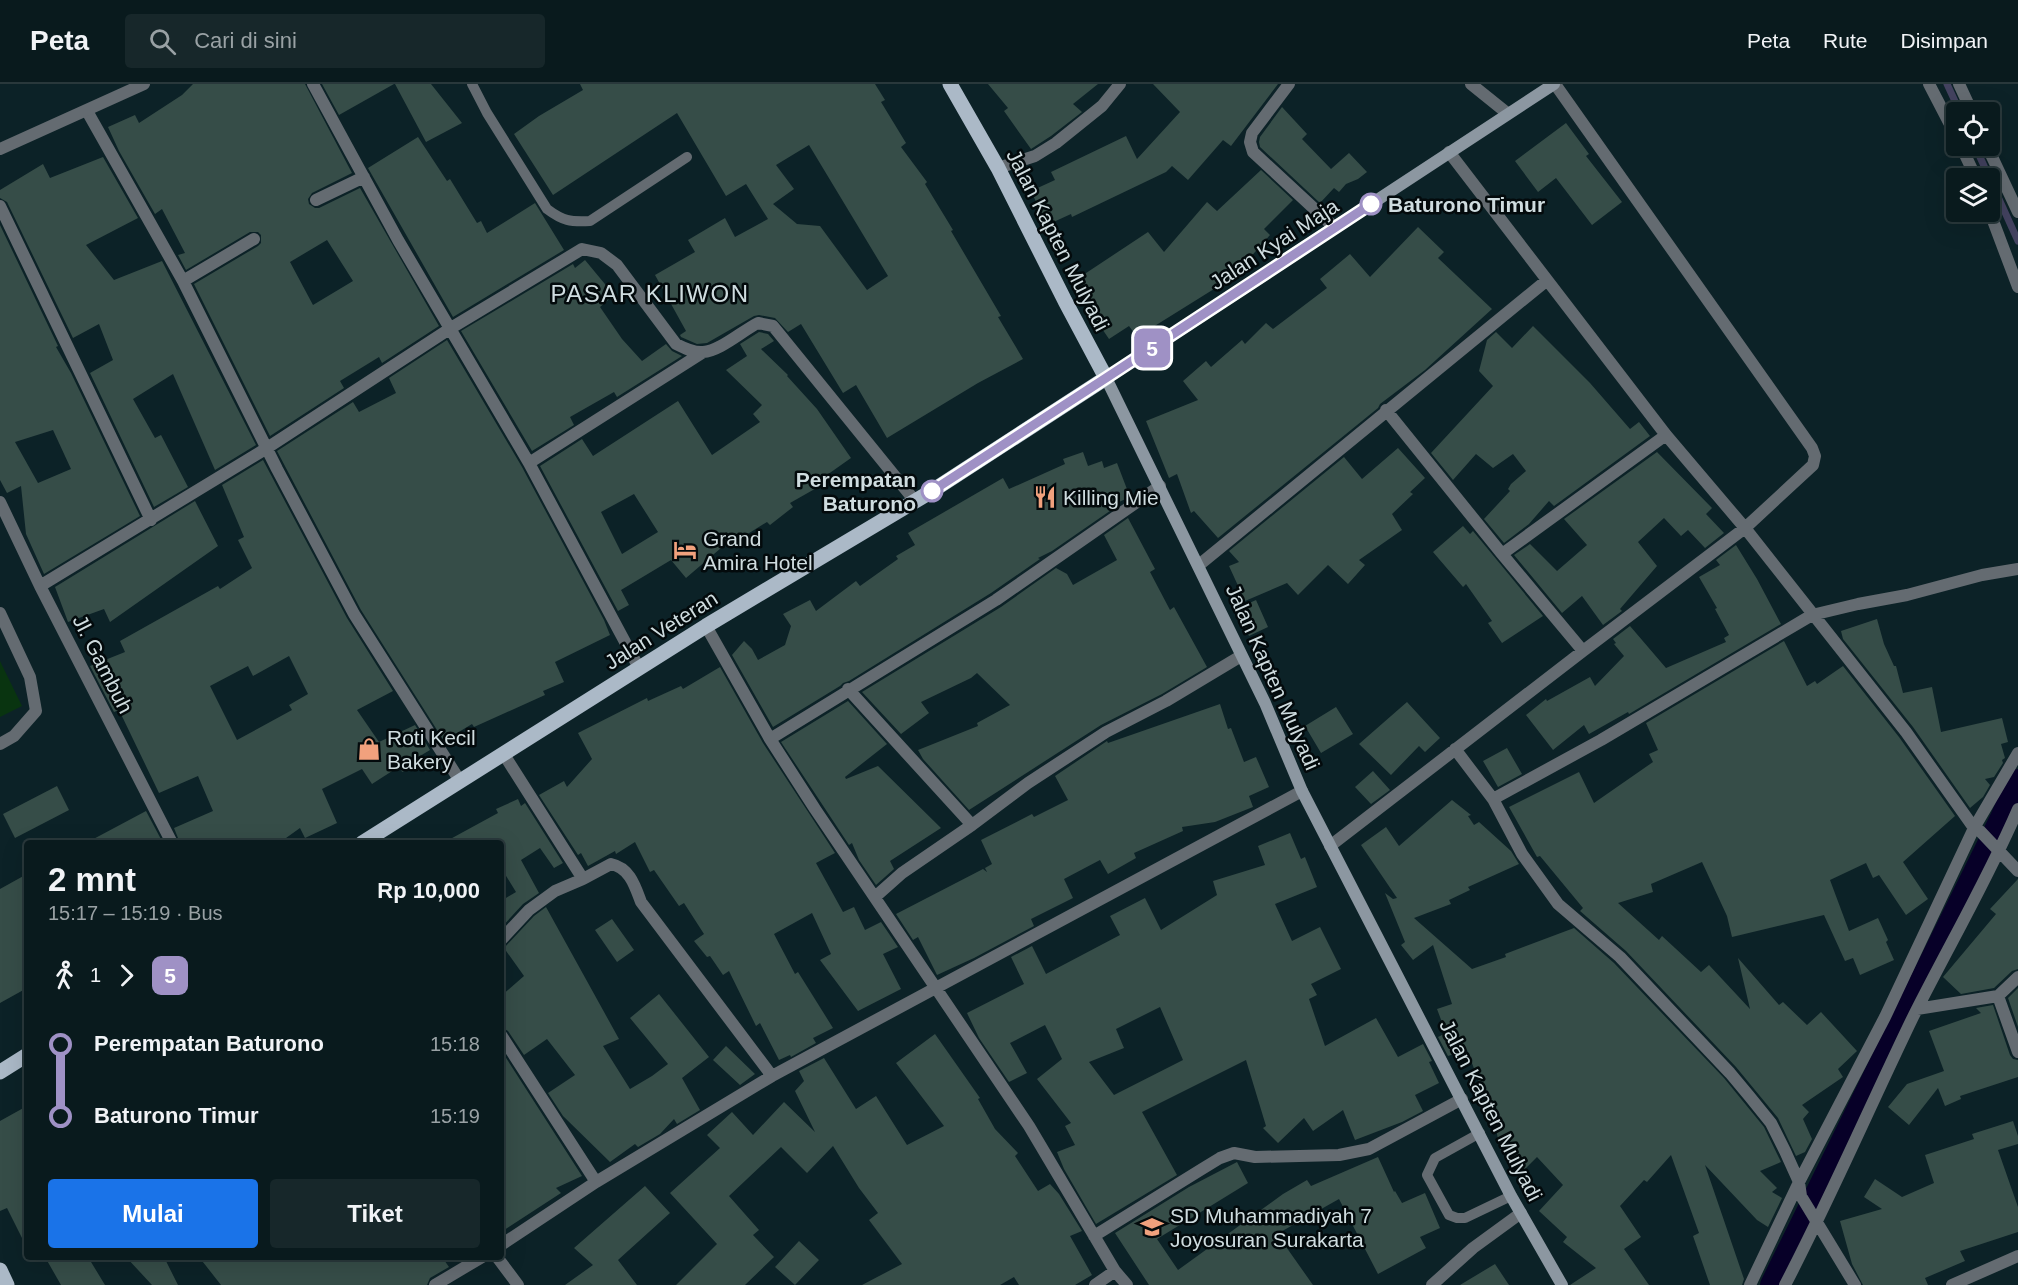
<!DOCTYPE html>
<html lang="id">
<head>
<meta charset="utf-8">
<style>
	:root { --surface:#091a1d; --page:#17272a; --text:#f1f3f6; --muted:#99a1a4; --line:#29383b; --accent:#1a73e8 }
	body { margin:0; font-family:Arial,sans-serif; background:var(--page); color:var(--text); height:100vh; display:flex; flex-direction:column; font-size:22px; white-space:nowrap }
	* { box-sizing:border-box; margin:0 }
	p { font-size:20px; color:var(--muted) }
	.icon { flex:none; width:33px; height:33px; fill:none; stroke:currentColor; stroke-width:2; stroke-linecap:round; stroke-linejoin:round }
	.map { position:relative; flex:1; overflow:hidden }
	.sheet { position:absolute; left:24px; top:756px; width:480px; height:420px; display:flex; flex-direction:column; background:var(--surface); border-radius:6px; box-shadow:0 6px 24px #0002,0 0 0 2px var(--line) }
	.sheet>* { flex:none }
	.badge { padding:0 12px; border-radius:9px; font-size:21px; line-height:39px }
	.tools { position:absolute; left:1946px; top:18px; display:grid; gap:12px }
	.tools a { display:grid; place-items:center; width:54px; height:54px; border-radius:6px; background:var(--surface); box-shadow:0 6px 24px #0002,0 0 0 2px var(--line); font-size:30px }
	.map>.badge { position:absolute; translate:-50% -50%; box-shadow:0 0 0 3px #fff }
	.legs { display:flex; align-items:center; gap:9px; height:66px; padding:0 24px; font-size:20px }
	.legs p { margin-inline-start:auto }
	.overview { display:flex; align-items:center; justify-content:space-between; height:102px; padding:0 24px }
	h1 { font-size:33px; font-weight:600; line-height:45px }
	.cta { display:flex; gap:12px; margin-top:auto; padding:12px 24px }
	.cta a { flex:1; height:69px; border-radius:6px; background:var(--accent); color:#fff; font-size:24px; font-weight:600; line-height:69px; text-align:center }
	.cta a+a { background:var(--page); color:var(--text) }
	ul { padding:0 24px; list-style:none }
	li { display:flex; align-items:center; gap:21px; height:72px; font-size:22px }
	li i { display:grid; place-items:center; width:9px; height:100%; margin:0 8px; background:currentColor }
	li i::after { content:''; width:15px; height:15px; margin:-8px; border:4px solid; border-radius:50%; background:var(--surface) }
	li p { margin-inline-start:auto }
	li:first-child i { background:linear-gradient(#0000 50%,currentColor 0) }
	li:last-child i { background:linear-gradient(currentColor 50%,#0000 0) }
	header { display:flex; align-items:center; gap:36px; box-sizing:border-box; height:84px; padding:0 30px; background:var(--surface); border-bottom:2px solid var(--line) }
	header strong { font-size:28px }
	nav { display:flex; gap:33px; margin-inline-start:auto; font-size:21px }
	.search { width:420px; height:54px; background:var(--page); display:flex; align-items:center; gap:15px; box-sizing:border-box; padding:0 21px; border-radius:6px; color:var(--muted); font-size:22px }
	.map>svg:first-child { display:block }
	.green { fill:#093410 }
	.lines { fill:none; stroke-linecap:round; stroke-linejoin:round }
	.stream { stroke:#43425f; stroke-width:7 }
	.canal { stroke:#070028; stroke-width:24 }
	.building { fill:#364d48; fill-rule:evenodd }
	.service { stroke:#646b71; stroke-width:10 }
	.minor { stroke:#646b71; stroke-width:12 }
	.tertiary { stroke:#646b71; stroke-width:12 }
	.secondary { stroke:#8c97a1; stroke-width:12 }
	.primary { stroke:#abb9c7; stroke-width:15 }
	.line-1-casing { stroke:#fff; stroke-width:14 }
	.line-1 { stroke:#9f91c5; stroke-width:9 }
	.stop-1-dot { fill:#fff; stroke:#9f91c5; stroke-width:3 }
	.labels { text-anchor:middle; dominant-baseline:central; stroke-width:5; stroke-linejoin:round; paint-order:stroke }
	.stop-label { font-size:21px; font-weight:bold; fill:#cfdcdf; stroke:#030a0c; text-anchor:start }
	.street-label { font-size:21px; fill:#cfdcdf; stroke:#030a0c }
	.poi-label { font-size:21px; fill:#cfdcdf; stroke:#030a0c; text-anchor:start }
	.quarter-label { font-size:24px; letter-spacing:1.5px; fill:#cfdcdf; stroke:#030a0c }
</style>
</head>
<body>
<header>
<strong>Peta</strong>
<div class="search"><svg class="icon" aria-label="search" viewBox="0 0 24 24"><circle cx="10" cy="10" r="6"/><path d="M15 15l6 6"/></svg>Cari di sini</div>
<nav><a>Peta</a><a>Rute</a><a>Disimpan</a></nav>
</header>
<div class="map">
<svg width="2018" height="1201" viewBox="0 0 2018 1201">
	<rect width="100%" height="100%" fill="#0c2227"/>
	<path class="green" d="M0 577 22 622 0 633Z"/>
	<g class="lines">
		<path class="stream" d="M1947 0 1960 28
			M1975 62 2018 157"/>
		<path class="canal" d="M1772 1201 2002 734 2018 697"/>
	</g>
	<path class="building" d="M193 0H305L352 89 312 109 308 115 309 120 315 124H319L360 104 439 242 382 279 379 273 340 297 344 304 270 352 194 200 258 162 261 159V151L258 148H250L186 186 178 171 185 169 162 125 155 130 119 67 108 43 135 31 139 39 182 11ZM327 156 353 197 313 221 290 178Z
		M322 0H394L339 31Z
		M395 0H431L462 39 426 58Z
		M580 0H875L885 16 881 18 906 59 901 63 927 98 925 100 953 146 951 147 1001 232 998 233 1023 275 978 299 887 354 856 301 843 309 801 240 788 248 775 234 759 231 754 232 707 259 697 260 681 253 680 251 686 247 655 191 695 168 688 156 725 134 735 153 768 135 746 100 726 112 677 29 553 111 514 50 539 32 583 6ZM809 61 888 192 867 206 820 142 797 140 773 120 794 105 776 81Z
		M988 0H1098L1073 20 1082 28 1051 52 1031 65 1004 27 1008 24Z
		M1153 0H1278L1231 62 1223 56 1188 96 1172 82 1166 88 1072 133 1071 130 1047 141 1031 107 1055 96 1051 88 1126 52 1137 75 1180 28Z
		M1282 23 1307 50 1302 55 1331 85 1349 69 1367 88 1358 95 1346 100 1339 108 1334 104 1320 119 1260 63 1259 58 1260 53Z
		M1566 39 1589 70 1586 72 1622 118 1592 141 1556 94 1538 108 1515 77Z
		M418 53 447 97 450 95 477 139 481 137 487 149 535 119 564 166 453 233 368 84Z
		M103 73 138 134 86 161 114 196 162 177 256 361 215 386 173 290 133 315 155 354 161 351 188 403 154 423 90 289 113 276 99 240 73 254 7 118 0 114V106L43 80 50 94Z
		M1261 86 1293 116 1264 145 1270 151 1225 202 1222 200 1137 253 1129 242 1109 255 1071 199 1148 148 1164 168 1207 118 1217 127Z
		M0 141 58 262 56 263 71 289 140 432 44 490 26 450 21 402 7 409 0 396ZM53 346 71 385 38 399 15 358Z
		M1418 143 1444 168 1438 174 1492 225 1425 286 1380 320 1378 324 1218 454 1194 427 1191 429 1177 390 1169 394 1146 337 1198 316 1183 297 1206 277 1211 283 1242 256 1245 260 1266 239 1273 245 1327 204 1320 195 1350 170 1370 193Z
		M585 176 614 211 600 223 622 255 642 277 666 260 672 267 682 272 617 313 614 308 570 333 574 341 532 367 461 247 573 180 575 184Z
		M1533 242 1590 299 1630 345 1639 338 1650 352 1554 422 1549 417 1529 440 1504 459 1484 435 1510 407 1508 405 1511 400 1526 387 1513 370 1493 384 1476 370 1453 396 1431 369 1493 302 1479 287 1487 256 1496 248 1512 264Z
		M759 248 768 250 774 257 761 265 788 291 787 292 817 325 851 374 817 398 820 402 790 419 793 423 770 441 767 438 730 461 728 458 686 494 671 476 621 506 629 521 618 527 540 382 582 355 593 372 678 317 712 371 760 338 753 330 762 321 726 286 747 272 740 260ZM634 410 658 448 622 470 601 428Z
		M447 256 522 383 604 536 610 551 555 578 564 598 543 607 545 611 474 643 472 640 444 657 361 526 277 367 353 318 359 328 396 309 389 294Z
		M1398 364 1425 394 1410 408 1413 410 1392 430 1402 446 1359 476 1365 481 1348 500 1328 481 1298 511 1287 499 1245 517 1229 482 1239 478 1229 467 1344 373 1362 395Z
		M1083 368 1088 382 1102 377 1104 384 1117 379 1130 413 1119 418 1120 420 1052 467 1038 474 1040 475 991 509 849 597 843 599 840 602 773 643 732 571 744 557 752 565 758 576 785 561 791 542 783 530 810 516 816 527 856 497 860 502 898 475 896 472 915 461 908 449 1003 394 1009 405 1065 380 1063 375Z
		M1657 368 1712 424 1706 430 1724 449 1705 464 1688 446 1681 452 1664 434 1638 458 1657 482 1620 525 1622 527 1603 541 1582 512 1562 529 1514 471 1530 460 1557 487 1587 461 1564 435Z
		M263 376 347 534 393 607 357 626 379 658 415 641 430 666 420 672 423 679 402 688 400 682 372 700 362 685 322 705 337 739 305 754 300 744 279 759H180L174 744 213 727 198 692 159 709 119 626 114 628 90 582 125 568 120 557 218 502 220 505 252 484 238 456 244 453 222 401ZM289 572 308 610 289 621 292 626 237 656 210 602 248 582 253 592Z
		M195 417 218 462 110 538 104 525 68 538 55 503Z
		M1128 434 1155 485 1150 488 1170 526 1174 523 1207 583 1162 610 1101 641 969 726 923 675 918 666 978 642 977 639 1010 621 977 589 971 594 921 618 929 629 901 650 862 608 1001 523 1056 484 1067 490 1073 501 1117 476 1104 451Z
		M1463 442 1470 450 1473 447 1543 532 1502 559 1488 539 1492 537 1466 500 1463 503 1433 468Z
		M1736 461 1757 495 1781 540 1639 624 1629 630 1628 628 1589 650 1584 641 1553 666 1526 631 1546 615 1547 617 1590 593 1595 602 1624 572 1614 560 1616 559 1613 555 1630 542 1666 584 1726 558 1724 554 1729 551 1715 525 1717 524 1699 493 1720 481 1716 476Z
		M1256 516 1268 543 1249 552 1236 525Z
		M1877 535 1884 560 1894 582H1896L1903 609 1932 603 1941 648 2002 634 2008 658 2001 660 2005 674 2002 676 2003 679 1994 693 1985 695 1990 701 1983 713 1970 724 1913 643 1843 555 1841 547Z
		M1784 557 1807 602 1815 597 1817 600 1843 582 1899 653 1955 732 1903 778 1928 815 1906 831 1879 791 1873 794 1866 779 1830 796 1849 847 1878 834 1888 856 1886 858 1894 876 1860 891 1853 874 1845 877 1824 831 1732 853 1727 832 1702 778 1651 800 1653 808 1618 819 1659 856 1662 852 1701 888 1709 881 1750 925 1738 874 1779 921 1783 918 1807 941 1821 928 1857 967 1838 985 1843 993 1802 1021 1809 1028 1803 1035 1812 1055 1805 1068 1796 1072 1778 1034 1736 983 1626 867 1580 827 1583 824 1540 772 1537 773 1509 723 1579 688 1594 719 1653 678 1649 670 1658 666 1646 639Z
		M720 583 763 659 835 769 816 779 843 828 854 823 865 846 881 838 898 863 883 870 901 905 858 927 820 876 831 870 812 829 774 850 795 890 798 888 833 944 813 954 816 959 791 973 790 971 779 976 760 939 756 942 729 887 723 891 710 872 707 873 694 857 704 850 684 819 679 822 654 786 650 788 635 758 616 770 615 767 588 782 581 769 578 771 539 711 564 697 567 703 592 675 578 649 647 614 648 617 681 602 683 605Z
		M848 617 887 660 845 693 846 695 878 682 941 744 890 777 894 785 876 801 859 776 852 759 849 761 781 658Z
		M1407 618 1440 654 1425 668 1419 662 1391 691 1359 660Z
		M1220 620 1228 645 1231 644 1244 678 1256 673 1269 703 1249 712 1253 723 1215 738 1182 743 1183 747 1134 769 1136 774 1108 790 1100 776 1064 795 1073 814 1031 835 1034 842 974 874 937 891 918 853 913 856 896 830 983 785 987 788 985 784 992 780 981 756 1032 730 1034 733 1068 716 1055 692 1107 657 1108 659Z
		M1336 623 1353 650 1321 669 1305 642Z
		M1507 664 1522 690 1498 703 1483 677Z
		M1373 687 1390 706 1371 720 1355 703Z
		M57 702 69 726 15 754 3 730Z
		M518 715 521 722 525 719 563 779 554 784 540 764 521 776 539 809 523 820 501 844V817L516 808 503 787 501 788V759H443L498 729 496 725Z
		M1452 716 1471 731 1468 732 1474 741 1479 738 1511 767 1519 780 1468 803 1470 806 1449 816 1451 820 1414 834 1472 885 1506 873 1505 870 1574 844 1614 879 1724 994 1764 1043 1781 1078 1760 1087 1777 1104 1772 1108 1782 1114 1768 1143 1757 1136 1705 1081 1744 1195 1742 1201H1710L1693 1152 1699 1149 1671 1071 1647 1098 1644 1096 1620 1122 1641 1153 1624 1165 1649 1201H1570L1596 1184 1563 1158 1567 1153 1539 1127 1563 1101 1537 1073 1522 1088 1500 1065 1494 1035 1489 1036 1484 1011 1467 966 1448 972 1438 953 1446 949 1437 925 1452 920 1433 861 1413 876 1401 861 1405 858 1385 809 1393 815 1397 814 1361 761 1386 743 1399 762Z
		M146 727 163 759H86Z
		M1290 749 1301 775 1305 773 1317 803 1275 820 1292 857 1320 843 1341 885 1311 900 1317 911 1309 915 1325 962 1376 934 1398 973 1423 960 1432 977 1429 978 1439 999 1415 1011 1423 1027 1402 1038 1355 1056 1343 1026 1313 1047 1304 1034 1278 1059 1263 1044 1266 1042 1246 976 1142 1028 1177 1091 1096 1140 1064 1085 1057 1068 1075 1061 1065 1042 1071 1039 1037 995 1062 975 1045 941 1010 959 1027 989 1009 998 979 954 967 929 1024 900 1011 873 1032 862 1046 890 1120 851 1110 832 1145 814 1161 846 1217 811 1213 797 1265 781 1258 762ZM1160 923 1183 976 1114 1011 1089 978 1124 964 1116 945Z
		M27 790V904L0 919V805Z
		M2018 795V885L2012 887 1994 904 1961 910 1943 893 1996 830 1990 825Z
		M546 823 619 955 603 962 630 1005 652 992 668 980 630 934 659 910 709 973 682 994 700 1026 677 1040 674 1035 660 1050 638 1063 635 1060 610 1078 563 1032 548 1009 575 991 547 955 524 971 508 947 501 943V912L524 892 504 864 534 832Z
		M612 835 634 866 617 878 595 846Z
		M2018 904V943L2008 914Z
		M1993 921 2010 971 2013 975 2018 976V993L1960 1012 1961 1015 1945 1022 1938 1004 1909 1041 1888 1023 1907 1000 1944 987 1929 947 1981 929 1976 924Z
		M935 950 980 1014 978 1015 995 1045 1018 1069 1015 1072 1038 1107 1050 1100 1059 1110 1082 1147 1070 1152 1092 1191 1075 1201H1019L1014 1193 1000 1201H862L902 1180 869 1136 878 1129 859 1104 833 1062 807 1089 781 1063 729 1112 759 1146 753 1151 774 1173 745 1201H676L717 1160 670 1109 720 1064 707 1051 732 1028 753 1051 784 1018 815 1048 795 1007 804 997 799 987 824 974 856 1025 876 1012 907 1061 944 1042 896 979Z
		M726 962 755 990 740 1001 713 976Z
		M501 966 582 1092 556 1104 561 1109 501 1148Z
		M27 1022V1164L7 1124 0 1127V1037Z
		M2013 1037 2018 1052V1060L1998 1066 2018 1123V1148L1960 1167 1965 1177 1925 1194 1928 1201H1863L1852 1180 1840 1137 1882 1125 1864 1113 1875 1095 1902 1113 1934 1099 1925 1071 1974 1055 1972 1050Z
		M1378 1073 1394 1108 1395 1107 1402 1119 1425 1109 1440 1144 1420 1153 1426 1164 1378 1190 1339 1115 1277 1150 1313 1201H1149L1115 1149 1189 1103 1237 1078 1248 1099 1157 1155 1178 1186 1283 1110 1307 1096 1311 1102Z
		M645 1102 670 1129 618 1176 637 1201H565L593 1181 574 1164Z
		M799 1157 819 1176 795 1201 775 1183Z
		M45 1173H88L105 1201H61Z
		M126 1173H164L178 1201H152Z
		M199 1173H442L449 1183 430 1194 427 1201H221Z
		M1495 1180 1509 1201H1460Z"/>
	<g class="lines">
		<path class="service" d="M472 0 487 29 547 125C563 137 570 138 590 137L687 73
			M1480 1049 1435 1074 1427 1091 1449 1131 1457 1134H1465L1511 1112"/>
		<path class="minor" d="M313 0 398 156 529 379 639 584
			M1289 0 1252 49 1250 58 1253 68 1335 144
			M1471 0 1507 29
			M1929 0 1956 52
			M1959 0 1972 28
			M87 27 183 197 277 385 354 530 460 697
			M1961 62 1976 94
			M1987 62 2018 128
			M1449 68 1666 351 1745 444 1906 648 1974 744 1980 747 2018 787
			M998 84 1035 72 1056 59 1102 22 1120 0
			M316 116 364 93
			M0 122 151 436
			M1989 126 2018 203
			M183 197 254 155
			M1386 326 1502 470 1583 567
			M529 379 702 269
			M0 418 40 502 172 759
			M1502 470 1666 351
			M1199 481 1546 197
			M40 502 267 364 451 244 582 165 601 169 617 181 676 260C684 264 694 269 703 268 720 267 742 247 758 239L773 242 915 417
			M706 542 770 655 815 725 1029 1042 1115 1187 1127 1201
			M848 605 972 741
			M770 655 996 516 1160 402
			M1455 665 1493 715 1522 770 1558 820 1620 873 1730 989 1750 1013 1771 1039 1785 1067 1799 1098 1801 1112 1855 1201
			M503 669 583 795 611 780C630 784 635 802 641 818L772 992
			M1493 715 1601 656 1812 531 1858 520 1907 511 1982 491 2018 485
			M1330 762 1583 567 1745 444 1813 381 1815 372 1812 364 1555 0
			M875 813 902 789 972 741 1028 699 1106 648 1166 617 1241 572
			M501 856 529 826 555 807 583 795
			M1998 912 2018 893
			M1917 925 1998 912 2018 968
			M501 951 596 1098
			M1094 1152 1202 1085 1220 1074 1234 1069 1255 1073 1339 1071 1369 1065 1462 1015
			M501 1161 596 1098 772 992 1302 707
			M497 1173 518 1201
			M435 1201 482 1173
			M1095 1201 1115 1187
			M1432 1201 1473 1164 1521 1129
			M1750 1201 1799 1098 1885 933 1974 744 2018 669
			M1785 1201C1831 1113 1870 1022 1913 933 1948 863 1987 797 2018 725
			M1952 1201 2018 1172"/>
		<path class="tertiary" d="M0 65 144 0
			M0 529 30 593 36 627 14 652 0 660"/>
		<path class="secondary" d="M1554 0 1106 294 1265 619 1302 707 1511 1112 1562 1201"/>
		<path class="primary" d="M362 759 706 542 932 407 1106 294 1065 217 998 84 950 0
			M0 988 27 971
			M0 1186 7 1201"/>
	</g>
	<g class="lines">
		<g class="line-1-casing">
			<path id="line-1" d="M932 407 1106 294 1371 120"/>
		</g>
		<use href="#line-1" class="line-1"/>
	</g>
	<defs>
		<g id="restaurant-bare" transform="scale(1.8)"><path d="M-5-6h1v4h1v-4h1v4h1v-4h1v5L-1.5 .5V6h-2V.5L-5-1ZM5-6V6H3V1.5H1.5Q1.5-4 5-6Z" fill="#f1a17d" stroke="#030a0c" stroke-width="2.5" paint-order="stroke"/></g>
		<g id="hotel-bare" transform="scale(1.8)"><path d="M-6-4.5h1.5V1H6V5H4.5V3h-9V5H-6ZM-4 0a1.8 1.8 0 1 1 3.6 0ZM.5 0V-2.5h3Q6-2.5 6 0Z" fill="#f1a17d" stroke="#030a0c" stroke-width="2.5" paint-order="stroke"/></g>
		<g id="shop-bare" transform="scale(1.8)"><path d="M-5-2.5h2.3a2.7 3.5 0 0 1 5.4 0H5L5.5 6h-11ZM-1.5-2.5h3a1.5 2.3 0 0 0-3 0Z" fill="#f1a17d" stroke="#030a0c" stroke-width="2.5" paint-order="stroke"/></g>
		<g id="school-bare" transform="scale(1.8)"><path d="M0-5L7-2L0 1L-7-2ZM-4 1L0 2.5L4 1V4Q0 6-4 4Z" fill="#f1a17d" stroke="#030a0c" stroke-width="2.5" paint-order="stroke"/></g>
	</defs>
	<g fill-rule="evenodd">
		<use href="#restaurant-bare" x="1045" y="413"/>
		<use href="#hotel-bare" x="685" y="466"/>
		<use href="#shop-bare" x="369" y="665"/>
		<use href="#school-bare" x="1152" y="1143"/>
	</g>
	<g class="stop-1-dot">
		<circle cx="1371" cy="120" r="10"/>
		<circle cx="932" cy="407" r="10"/>
	</g>
	<g class="labels">
		<g class="stop-label">
			<text x="1388" y="120">Baturono Timur</text>
			<text x="916" y="395" text-anchor="end">Perempatan<tspan x="916" dy="24">Baturono</tspan></text>
		</g>
		<g class="street-label">
			<text transform="translate(1058 156) rotate(63)">Jalan Kapten Mulyadi</text>
			<text transform="translate(1274 160) rotate(-33)">Jalan Kyai Maja</text>
			<text transform="translate(661 546) rotate(-32)">Jalan Veteran</text>
			<text transform="translate(103 580) rotate(63)">Jl. Gambuh</text>
			<text transform="translate(1273 593) rotate(66)">Jalan Kapten Mulyadi</text>
			<text transform="translate(1491 1026) rotate(63)">Jalan Kapten Mulyadi</text>
		</g>
		<g class="poi-label">
			<text x="1063" y="413">Killing Mie</text>
			<text x="703" y="454">Grand<tspan x="703" dy="24">Amira Hotel</tspan></text>
			<text x="387" y="653">Roti Kecil<tspan x="387" dy="24">Bakery</tspan></text>
			<text x="1170" y="1131">SD Muhammadiyah 7<tspan x="1170" dy="24">Joyosuran Surakarta</tspan></text>
		</g>
		<g class="quarter-label">
			<text x="650" y="209">PASAR KLIWON</text>
		</g>
	</g>
</svg>
<div class="tools">
<a><svg class="icon" aria-label="locate" viewBox="0 0 24 24"><circle cx="12" cy="12" r="6"/><path d="M12 2v4M12 18v4M2 12h4M18 12h4"/></svg></a>
<a><svg class="icon" aria-label="layers" viewBox="0 0 24 24"><path d="M12 4l9 5-9 5-9-5zM3 14l9 5 9-5"/></svg></a>
</div>
<b class="badge" style="left:1152px;top:264px;background:#9f91c5;color:#fff">5</b>
<section class="sheet">
<div class="overview"><div><h1>2 mnt</h1><p>15:17 – 15:19 · Bus</p></div><b>Rp 10,000</b></div>
<div class="legs"><svg class="icon" aria-label="walk" viewBox="0 0 24 24"><circle cx="13" cy="4" r="2"/><path d="M13 8l-2 6 4 7M11 14l-3 7M7 12l3-4h3l4 4"/></svg>1<svg class="icon" aria-label="forward" viewBox="0 0 24 24"><path d="M9 5l7 7-7 7"/></svg><b class="badge" style="background:#9f91c5;color:#fff">5</b></div>
<ul>
<li><i style="color:#9f91c5"></i><b>Perempatan Baturono</b><p>15:18</p></li>
<li><i style="color:#9f91c5"></i><b>Baturono Timur</b><p>15:19</p></li>
</ul>
<div class="cta"><a>Mulai</a><a>Tiket</a></div>
</section>
</div>
</body>
</html>
